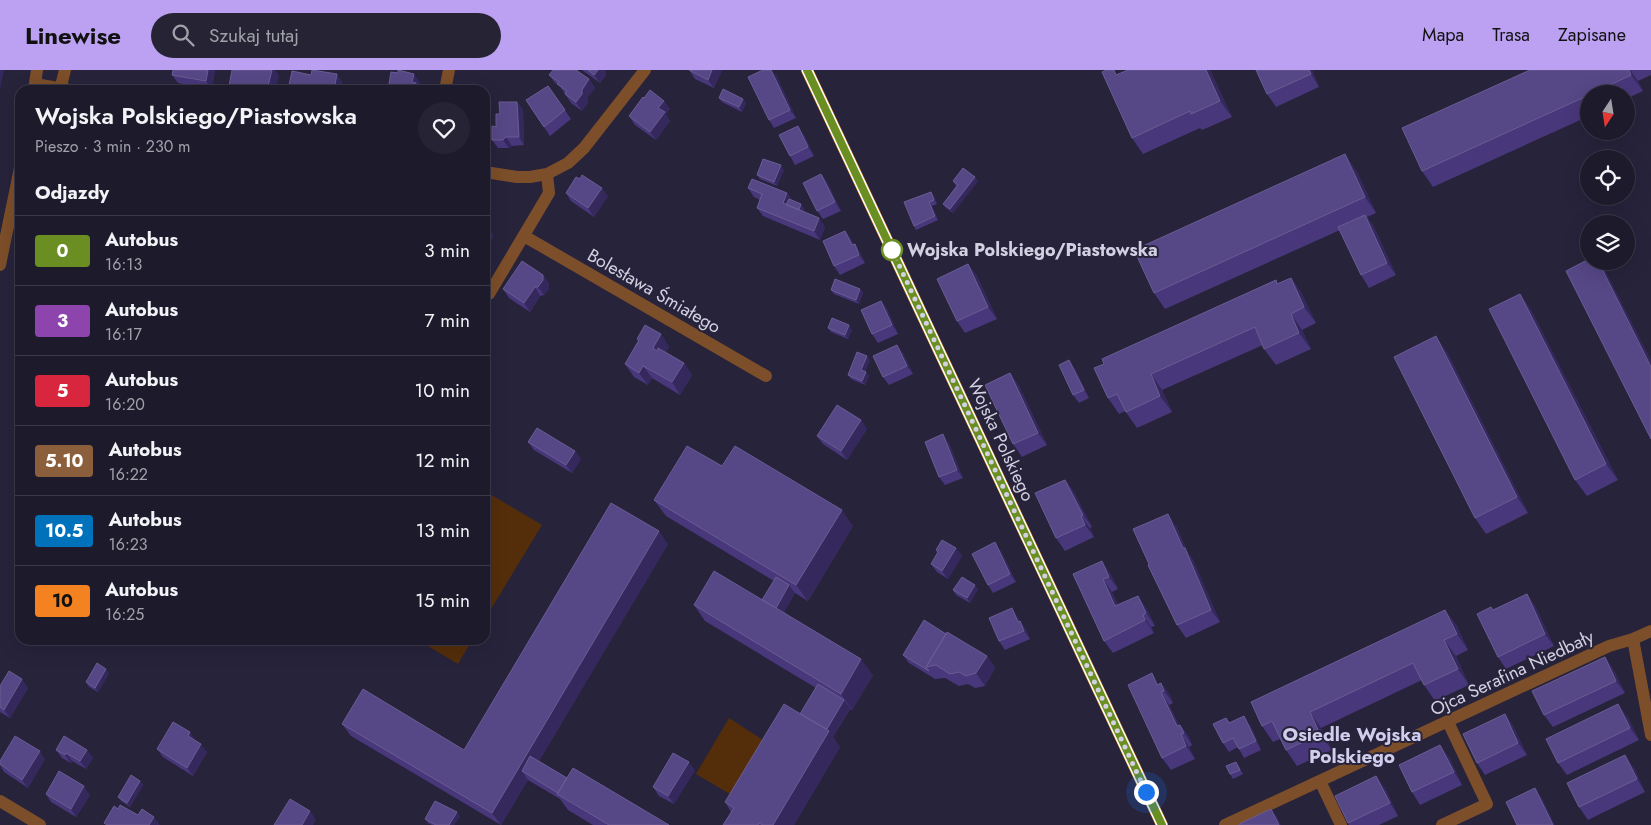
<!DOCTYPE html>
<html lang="pl">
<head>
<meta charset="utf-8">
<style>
	:root { --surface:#1d1a2c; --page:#252334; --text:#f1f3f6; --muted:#a0a1a9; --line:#3b3848; --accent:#bca0f2 }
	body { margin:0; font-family:Jost,sans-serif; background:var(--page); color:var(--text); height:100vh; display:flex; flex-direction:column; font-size:19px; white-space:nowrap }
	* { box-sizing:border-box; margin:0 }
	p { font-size:16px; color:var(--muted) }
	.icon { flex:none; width:28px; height:28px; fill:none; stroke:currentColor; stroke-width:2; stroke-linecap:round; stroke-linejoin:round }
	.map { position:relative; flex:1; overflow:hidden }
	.panel { position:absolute; left:15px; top:15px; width:475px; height:560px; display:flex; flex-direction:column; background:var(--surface); border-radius:15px; box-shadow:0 5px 20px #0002,0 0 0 1px var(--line) }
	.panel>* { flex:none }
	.badge { padding:0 10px; border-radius:4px; font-size:18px; line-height:32px }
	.needle { width:32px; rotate:192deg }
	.controls { position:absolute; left:1580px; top:15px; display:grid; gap:10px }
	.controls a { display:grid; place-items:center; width:55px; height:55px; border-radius:50%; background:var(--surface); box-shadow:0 5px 20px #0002,0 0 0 1px var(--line); font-size:25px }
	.you { position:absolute; width:25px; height:25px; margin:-12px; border:4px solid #fff; border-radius:50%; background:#1a73e8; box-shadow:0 0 0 8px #1a73e833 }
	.map>.badge { position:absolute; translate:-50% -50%; box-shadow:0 0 0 2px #fff }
	h2 { padding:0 20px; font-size:19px; line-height:45px }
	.round { display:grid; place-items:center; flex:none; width:52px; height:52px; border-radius:26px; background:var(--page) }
	.overview { display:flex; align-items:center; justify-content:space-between; height:85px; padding:0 20px }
	h1 { font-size:24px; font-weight:600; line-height:38px }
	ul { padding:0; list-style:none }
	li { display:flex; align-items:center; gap:15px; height:70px; padding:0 20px; border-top:1px solid var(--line) }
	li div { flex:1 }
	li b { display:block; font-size:19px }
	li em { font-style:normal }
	li .badge { min-width:55px; font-weight:700; text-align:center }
	header { display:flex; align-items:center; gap:30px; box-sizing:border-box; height:70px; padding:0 25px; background:var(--accent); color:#111 }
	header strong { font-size:24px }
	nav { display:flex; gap:28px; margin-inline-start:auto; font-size:18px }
	.search { width:350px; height:45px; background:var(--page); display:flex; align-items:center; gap:12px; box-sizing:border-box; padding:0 18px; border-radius:28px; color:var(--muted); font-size:19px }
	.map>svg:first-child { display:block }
	.green { fill:#542e0b }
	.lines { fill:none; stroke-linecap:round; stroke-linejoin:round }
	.minor { stroke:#7c4e29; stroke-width:12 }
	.major { stroke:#cf7105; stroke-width:12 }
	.wall { fill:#48377b }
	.shaded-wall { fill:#34285d }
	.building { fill:#564786; stroke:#6a5d94 }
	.line-casing { stroke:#fff; stroke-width:11 }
	.line { stroke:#6b8e23; stroke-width:8 }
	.walk { stroke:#d3d1e1; stroke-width:5; stroke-dasharray:0 9 }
	.stop-dot { fill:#fff; stroke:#6b8e23; stroke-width:2.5 }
	.labels { text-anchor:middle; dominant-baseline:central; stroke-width:4; stroke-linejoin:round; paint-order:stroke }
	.stop-label { font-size:18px; font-weight:bold; fill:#d3d1e1; stroke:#27233b; text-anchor:start }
	.street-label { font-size:18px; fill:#d3d1e1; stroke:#27233b }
	.neighbourhood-label { font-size:19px; font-weight:bold; fill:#d1ceed; stroke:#27233b }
</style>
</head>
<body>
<header>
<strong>Linewise</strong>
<div class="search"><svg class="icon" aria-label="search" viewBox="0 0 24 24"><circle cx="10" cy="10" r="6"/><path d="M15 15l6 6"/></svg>Szukaj tutaj</div>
<nav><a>Mapa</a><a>Trasa</a><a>Zapisane</a></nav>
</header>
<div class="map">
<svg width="1651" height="755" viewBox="0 0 1651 755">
	<rect width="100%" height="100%" fill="#27233b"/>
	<path class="green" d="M485 421 542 455 485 549Z
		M418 570H472L458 594Z
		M729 648 772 676 740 730 696 704Z"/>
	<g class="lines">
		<path class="minor" d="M35 14 70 20
			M34 20 37 0
			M60 20 65 0
			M445 20 449 0
			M485 102 517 107H530L547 104 568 93 584 78 645 0
			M524 166 766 306
			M0 195 20 98
			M489 224 549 123 547 104
			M1633 569 1651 665
			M1320 711 1341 755
			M0 731 40 755
			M1225 755 1609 576 1633 569 1651 561
			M1442 755 1487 734 1448 652"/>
		<path class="major" d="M807 0 1162 755"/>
	</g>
	<path class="wall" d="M173 0H215L212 19 178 13 172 5Z
		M232 0H275L279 6 275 20H232L229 16Z
		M582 0H606L605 1 606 5 600 13Z
		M689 0H722L714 18 695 9Z
		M1128 0H1210L1232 47 1202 60 1200 58 1143 84 1132 68 1117 5Z
		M1256 0H1312L1319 17 1276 37 1267 24Z
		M1530 0H1651V5L1638 11 1643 21 1626 29V24H1589V46L1433 117 1422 101Z
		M549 5 589 9 595 18 587 28 588 33 582 41 571 33 559 15 555 13Z
		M776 5 796 48 774 58 769 50Z
		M548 16 571 49 550 66 526 30Z
		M644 28 664 31 670 39 666 44 670 51 656 70 635 55 629 46Z
		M719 28 746 33 742 42 722 32Z
		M517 32 523 40 524 75 512 76 509 78H498L492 70 500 44Z
		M804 65 814 86 795 95 790 86Z
		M784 100 777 116 760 109 757 105Z
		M1356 100 1376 143 1367 147 1374 157 1396 205 1369 218 1361 205 1340 160 1165 239 1154 223Z
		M821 104 827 112 841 141 823 149 817 141Z
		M580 109 608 126 594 147 571 131 566 123Z
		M953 111H978L953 143 946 138 943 134 956 116Z
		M748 118 787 123 792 130 804 138 803 142 819 148 825 157 820 170 763 146 757 138 760 130 754 127Z
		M931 122 934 126 937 134 932 136 938 150 916 160 914 156Z
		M845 161 851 169 854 175 855 174 860 183 865 193 840 205 834 196Z
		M968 194 977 206 997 249 965 263 957 251Z
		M1291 208 1302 224 1316 253 1302 260 1311 279 1276 295 1264 279 1263 275 1162 320 1172 342 1137 358 1125 341 1119 344 1108 328 1276 210 1278 214Z
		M549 213V219L544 225 540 226 530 242 509 228 503 219Z
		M860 219 863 223 859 234 834 224 831 220Z
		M1520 224 1531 240 1618 410 1587 426 1575 410Z
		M881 231 887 239 898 264 878 273 872 264Z
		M828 258 852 260 848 269 831 262Z
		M661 264 669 277 666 282 684 293 692 305 680 325 652 308 648 315 634 307 625 294 639 271 637 269Z
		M1447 282 1528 443 1486 464 1475 448Z
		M903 283 913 304 889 315 883 307Z
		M870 290 865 302 869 306 865 315 851 309 848 305Z
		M1075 299 1089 328 1079 333 1073 325Z
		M1010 303 1019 316 1047 375 1022 387 1013 374Z
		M861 350 867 359 847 390 823 374 817 366Z
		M528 372 581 389 572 403 534 380Z
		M949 373 963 408 945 415 939 407Z
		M722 396 853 456 808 531 795 523 784 542 873 605 852 640 850 639 833 667 840 677 794 755H723L731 742 725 732 800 644 816 618 705 551 694 535 762 530 774 511 666 446 654 430Z
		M1065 410 1074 422 1092 457 1090 458 1094 467 1065 481 1056 468Z
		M1176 456 1188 483 1193 490 1220 552 1186 568 1177 555 1149 494Z
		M668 474 539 691 567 708 669 755H593L568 740 560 729 528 710 501 755 351 666 342 654 464 680Z
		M956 478 962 486 948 509 937 502 931 494 938 483 936 480Z
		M1001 481 1016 512 993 523 988 515Z
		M1110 503 1118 519 1112 522 1118 535 1138 526 1146 538 1155 556 1151 557 1154 563 1113 583 1104 571 1073 504Z
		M978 519 970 533 956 525 953 520Z
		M1527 524 1535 536 1554 576 1506 599 1498 587 1491 537 1493 540Z
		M1445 540 1457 556 1468 580 1456 586 1469 615 1435 631 1424 615 1422 610 1321 658 1332 680 1297 696 1286 680 1280 669 1273 672 1262 656Z
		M1018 547 1020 552V551L1026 560 1030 569 1005 580 999 571Z
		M946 564 987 586 995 598 985 616 975 618 968 614 959 616 945 608 935 609 909 593 903 585Z
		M1605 587 1613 599 1625 623 1553 657 1544 645Z
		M109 603 98 622 89 617 86 612Z
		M1161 613 1170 625 1173 633 1169 635 1179 655H1180L1189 667 1192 675 1189 677 1195 689 1171 700 1162 688 1159 614Z
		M0 616 28 618 10 648 0 642Z
		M1505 644 1513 656 1527 685 1485 705 1477 693Z
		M1627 646 1639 670 1567 705 1558 693Z
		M1226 648 1230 653 1250 655 1261 680 1244 688 1238 677 1229 682 1223 673Z
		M196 671 207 682 193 706 163 687 157 679Z
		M56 680H87L93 688 86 699 72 691 71 693 62 688Z
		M1449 687 1462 715 1420 735 1412 722Z
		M45 689 28 718 4 702 0 695V691Z
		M1236 692 1243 704 1233 709 1230 704Z
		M1634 698 1645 722 1588 750 1579 737Z
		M695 700 674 734 659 726 653 717Z
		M140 711 143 715 130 737 121 731 118 727Z
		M1385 718 1398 746 1379 755H1349L1348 753Z
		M46 724 90 725 76 747 51 732Z
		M460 746 454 755H432L428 753 425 749Z"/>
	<path class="shaded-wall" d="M0 0H4L0 19Z
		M208 0H215L212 19 206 11Z
		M272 0H275L279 6 275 20H267Z
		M598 0H606L605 1 606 5 600 13 594 5Z
		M712 0H722L714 18 708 10Z
		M771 0 776 5 796 48 790 40Z
		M1206 0H1210L1232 47 1220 31Z
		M1309 0H1312L1319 17 1311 4Z
		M1629 0H1630L1638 11 1643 21 1631 5Z
		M337 4 343 13 341 20H334Z
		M414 4 420 12 419 17 421 20H414L412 12Z
		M589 9 595 18 587 28 588 33 582 41 576 32 582 20Z
		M743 29 746 33 742 42 739 37Z
		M664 31 670 39 666 44 670 51 656 70 650 62 658 38Z
		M517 32 523 40 524 75 519 67Z
		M485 36 489 41 485 60Z
		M798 56 804 65 814 86 808 77Z
		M506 67 512 76 509 78 503 70Z
		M1345 84 1356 100 1376 143 1365 127Z
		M781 95 784 100 777 116 774 112Z
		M821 104 827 112 841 141 835 132Z
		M975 107 978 111 953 143 950 139Z
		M602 118 608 126 594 147 588 138Z
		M931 122 934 126 937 134 934 130Z
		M787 123 793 131 785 137 783 133Z
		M929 132 932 136 938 150 935 146Z
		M801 134 804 138 801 147 798 143Z
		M1365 145 1374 157 1396 205 1387 193Z
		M819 148 825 157 820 170 814 161Z
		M488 157 494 166 485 181V162Z
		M845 161 851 169 858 184 852 175Z
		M855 174 860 183 865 193 859 185Z
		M1598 191H1599L1606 202 1651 290V297Z
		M968 194 977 206 997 249 988 237Z
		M543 205 549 213V219L544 225 538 217Z
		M1291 208 1302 224 1316 253 1304 237Z
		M535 217 540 226 530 242 524 233Z
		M860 219 863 223 859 234 856 230Z
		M1520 224 1531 240 1618 410 1606 394Z
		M881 231 887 239 898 264 892 255Z
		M1291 244 1302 260 1311 279 1299 263Z
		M849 255 852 260 848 269 845 265Z
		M661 264 669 277 661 291 653 278Z
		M1436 266 1447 282 1528 443 1517 427Z
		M897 275 903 283 913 304 907 296Z
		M867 286 870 290 864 304 861 300Z
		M1069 290 1075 299 1089 328 1084 320Z
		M684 293 692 305 680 325 672 312Z
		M643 296 652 308 648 315 639 303Z
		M866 302 869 306 865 315 862 311Z
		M1010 303 1019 316 1047 375 1038 363Z
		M1151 304 1162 320 1172 342 1160 326Z
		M861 350 867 359 847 390 841 381Z
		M943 364 949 373 963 408 957 400Z
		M575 381 581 389 572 403 566 395Z
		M1065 410 1074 422 1092 457 1083 445Z
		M842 440 853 456 808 531 796 515Z
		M1168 444 1176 456 1188 483 1193 490 1220 552 1211 540Z
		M1081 446 1090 458 1094 467 1085 455Z
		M659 461 668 474 530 706 522 701 528 710 501 755 492 743Z
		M995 472 1001 481 1016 512 1010 504Z
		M956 478 962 486 948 509 942 501Z
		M1102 491 1110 503 1118 519 1109 507Z
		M1103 509 1112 522 1124 549 1115 536Z
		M789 515 795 523 780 549 774 541Z
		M975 515 978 519 970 533 967 528Z
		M1527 524 1535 536 1554 576 1545 564Z
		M1138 526 1146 538 1155 556 1146 543Z
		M1012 538 1018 547 1023 561 1018 552Z
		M1445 540 1457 556 1468 580 1457 564Z
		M1143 545 1151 557 1154 563 1145 550Z
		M1020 551 1026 560 1030 569 1024 561Z
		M1444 570 1456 586 1469 615 1458 599Z
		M987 586 995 598 985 616 976 603Z
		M1605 587 1613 599 1625 623 1616 611Z
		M861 589 873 605 852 640 841 624Z
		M106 599 109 603 98 622 95 618Z
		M1152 603 1160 616 1157 615Z
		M22 609 28 618 10 648 4 640Z
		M1161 613 1170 625 1173 633 1164 621Z
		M1161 622 1169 635 1183 663 1177 656Z
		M844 630 850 638 833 667 840 677 794 755H773L825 663Z
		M1618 634 1627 646 1639 670 1630 658Z
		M1310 642 1321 658 1332 680 1320 664Z
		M1505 644 1513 656 1527 685 1518 673Z
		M1244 646 1250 655 1261 680 1256 671Z
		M1180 655 1189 667 1192 675 1184 663Z
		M190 662 196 671 188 666Z
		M1181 664 1189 677 1195 689 1186 676Z
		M201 674 207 682 193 706 187 698Z
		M1440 675 1449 687 1462 715 1454 702Z
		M87 680 93 688 86 699 80 691Z
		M40 681 45 689 28 718 22 710Z
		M66 683 72 691 71 693 65 685Z
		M1625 685 1634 698 1645 722 1637 709Z
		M689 692 695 700 674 734 668 726Z
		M1376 706 1385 718 1398 746 1390 733Z
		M140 711 143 715 130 737 127 733Z
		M84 716 90 725 76 747 71 739Z
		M1535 718 1543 730 1555 755H1553Z
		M1271 739 1277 747 1281 755H1279Z
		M310 741 316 749 313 755H302Z
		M457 742 460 746 454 755H449Z
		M154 747 160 755H149Z"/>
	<path class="building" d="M173 0H208L206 11 172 5Z
		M232 0H272L267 20H249L229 16Z
		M312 0 337 4 334 20H288L292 1 311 5Z
		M398 0 414 4 412 12 416 13 414 20H388L391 2 398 3Z
		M553 0H576L589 9 582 20V24L576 32 565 24 567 21 557 14 559 12 549 5Z
		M588 0H598L594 5Z
		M689 0H712L708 10Z
		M763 0H771L790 40 769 50 748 7Z
		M1107 0H1114L1116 5 1128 0H1206L1220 31 1191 44 1190 41 1132 68 1102 2Z
		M1256 0H1309L1311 4 1267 24Z
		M1530 0H1629L1631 5 1591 24H1589V25L1422 101 1402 58Z
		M548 16 565 40 544 57 526 30Z
		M723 19 743 29 739 37 719 28Z
		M650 20 664 31 658 38 665 42 650 62 629 46 643 27 644 28Z
		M499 32H517L519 67H506L503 70H492V56L496 57V44H500Z
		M798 56 808 77 790 86 779 65Z
		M1345 84 1365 127 1154 223 1134 180Z
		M763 89 781 95 774 112 757 105Z
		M963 98 975 107 950 139 943 134 958 115 953 111Z
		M821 104 835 132 817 141 803 113Z
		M582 105 602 118 588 138 566 123 576 107 580 109Z
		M752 109 787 123 783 133 819 148 814 161 757 138 762 124 748 118Z
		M931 122 934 130 929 132 935 146 914 156 904 132Z
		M789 129 801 134 799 140 786 135Z
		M1365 145 1387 193 1361 205 1338 157Z
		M485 156 488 157 485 162Z
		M845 161 852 175 855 174 859 185 834 196 823 171Z
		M1589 189V191H1598L1651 297V369L1566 201Z
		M522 191 543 205V210L538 217H535L524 233 503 219Z
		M968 194 988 237 957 251 937 209Z
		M1291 208 1304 237 1291 244 1299 263 1264 279 1255 257 1151 304 1160 326 1126 342 1117 324 1108 328 1094 298 1104 294 1102 289 1276 210 1277 214Z
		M835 209 860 219 856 230 831 220Z
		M1520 224 1606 394 1575 410 1489 239Z
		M881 231 892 255 872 264 861 240Z
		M832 248 849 255 845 265 828 258Z
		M645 255 661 264 653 278 657 281 658 278 684 293 672 312 643 296 639 303 625 294 639 270 637 269Z
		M1436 266 1517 427 1475 448 1394 287Z
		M897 275 907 296 883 307 873 286Z
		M857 282 867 286 861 300 866 302 862 311 848 305Z
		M1069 290 1084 320 1073 325 1059 295Z
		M1010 303 1038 363 1013 374 985 315Z
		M837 335 861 350 841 381 817 366Z
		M537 358 575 381 566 395 528 372Z
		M943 364 957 400 939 407 925 372Z
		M687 376 722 396 735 376 842 440 796 515 654 430Z
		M1065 410 1083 445 1081 446 1085 455 1056 468 1035 423Z
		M611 433 659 461 492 743 342 654 363 619 464 680Z
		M1168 444 1183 478H1185L1211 540 1177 555 1148 495 1149 494 1133 459Z
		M942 470 956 478 942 501 931 494 938 482 936 480Z
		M995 472 1010 504 988 515 972 484Z
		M1102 491 1109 507 1103 509 1115 536 1138 526 1146 543 1143 545 1145 550 1104 571 1073 504Z
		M714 501 861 589 841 624 694 535Z
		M776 507 789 515 776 538 762 530Z
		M962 507 975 515 967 528 953 520Z
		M1527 524 1545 564 1498 587 1477 544 1491 537 1493 540Z
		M1012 538 1018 552 1020 551 1024 561 999 571 989 548Z
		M1445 540 1457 564 1444 570 1458 599 1424 615 1413 593 1310 642 1320 664 1286 680 1272 651 1262 656 1251 632Z
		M924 550 946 564 926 597 929 601 903 585Z
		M947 562 987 586 976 603 966 606 959 602 950 604 936 595 926 597Z
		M1605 587 1616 611 1544 645 1532 621Z
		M97 593 106 599 95 618 86 612Z
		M9 601 22 609 4 640 0 637V616Z
		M1152 603 1157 615 1161 613 1164 621 1161 622 1177 656 1180 655 1184 663 1181 664 1186 676 1162 688 1128 615Z
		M818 614 844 630 827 659 800 644Z
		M784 634 829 661 773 755H763L759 753 758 755H723L734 738 725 732Z
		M1618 634 1630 658 1558 693 1546 669Z
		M1505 644 1518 673 1477 693 1463 664Z
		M1244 646 1256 671 1239 679 1233 668 1223 673 1213 654 1226 648 1229 653Z
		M173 652 190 662 188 666 201 674 187 698 157 679Z
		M15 666 40 681 22 710 0 694V691Z
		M64 666 87 680 80 691 66 683 65 685 56 680Z
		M1440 675 1454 702 1412 722 1399 695Z
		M673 683 689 692 668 726 653 717Z
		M1625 685 1637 709 1579 737 1567 713Z
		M530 686 567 708 558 723 522 701Z
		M1236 692 1240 700 1230 704 1226 696Z
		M573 698 669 755H609L557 724Z
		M59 701 84 716 71 739 46 724Z
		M131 705 140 711 127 733 118 727Z
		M1376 706 1390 733 1348 753 1335 726Z
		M1535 718 1553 755H1517L1506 732Z
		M290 729 310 741 302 755H274Z
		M435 731 457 742 449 755H436L425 749Z
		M120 735 138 745 142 739 154 747 149 755H107L104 753 114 736 118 739Z
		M1271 739 1279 755H1239V754Z"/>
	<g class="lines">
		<g class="line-casing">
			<path id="line" d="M807 0 1162 755"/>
		</g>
		<use href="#line" class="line"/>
		<path class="walk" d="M892 180 1146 722"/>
	</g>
	<circle class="stop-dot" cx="892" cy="180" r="10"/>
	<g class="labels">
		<g class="stop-label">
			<text x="907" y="180">Wojska Polskiego/Piastowska</text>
		</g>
		<g class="street-label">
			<text transform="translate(654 221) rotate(30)">Bolesława Śmiałego</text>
			<text transform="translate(1001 370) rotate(65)">Wojska Polskiego</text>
			<text transform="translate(1512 603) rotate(-25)">Ojca Serafina Niedbały</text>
		</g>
		<g class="neighbourhood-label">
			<text x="1352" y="664">Osiedle Wojska<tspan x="1352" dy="22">Polskiego</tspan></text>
		</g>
	</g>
</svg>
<div class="controls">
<a><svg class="needle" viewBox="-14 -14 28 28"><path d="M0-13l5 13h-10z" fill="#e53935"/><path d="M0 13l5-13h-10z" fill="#a0a1a9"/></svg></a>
<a><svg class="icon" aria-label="locate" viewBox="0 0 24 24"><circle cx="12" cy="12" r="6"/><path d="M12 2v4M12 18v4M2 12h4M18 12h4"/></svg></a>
<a><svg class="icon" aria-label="layers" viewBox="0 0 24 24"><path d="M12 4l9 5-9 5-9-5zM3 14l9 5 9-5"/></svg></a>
</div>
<div class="you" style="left:1146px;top:722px"></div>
<section class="panel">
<div class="overview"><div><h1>Wojska Polskiego/Piastowska</h1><p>Pieszo · 3 min · 230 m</p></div><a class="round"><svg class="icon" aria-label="heart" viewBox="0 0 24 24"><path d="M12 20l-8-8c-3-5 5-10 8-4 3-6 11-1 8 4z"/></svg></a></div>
<h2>Odjazdy</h2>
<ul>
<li><span class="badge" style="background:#6b8e23;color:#fff">0</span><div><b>Autobus</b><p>16:13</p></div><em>3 min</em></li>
<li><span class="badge" style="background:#8e44ad;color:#fff">3</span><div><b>Autobus</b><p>16:17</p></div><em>7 min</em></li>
<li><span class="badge" style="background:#d7263d;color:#fff">5</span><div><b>Autobus</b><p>16:20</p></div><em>10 min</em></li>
<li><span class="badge" style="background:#8b5e3c;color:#fff">5.10</span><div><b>Autobus</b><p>16:22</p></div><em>12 min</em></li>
<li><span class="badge" style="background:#0072bc;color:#fff">10.5</span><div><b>Autobus</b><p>16:23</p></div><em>13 min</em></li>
<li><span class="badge" style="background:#f58220;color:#111">10</span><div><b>Autobus</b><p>16:25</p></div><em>15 min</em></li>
</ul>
</section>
</div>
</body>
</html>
